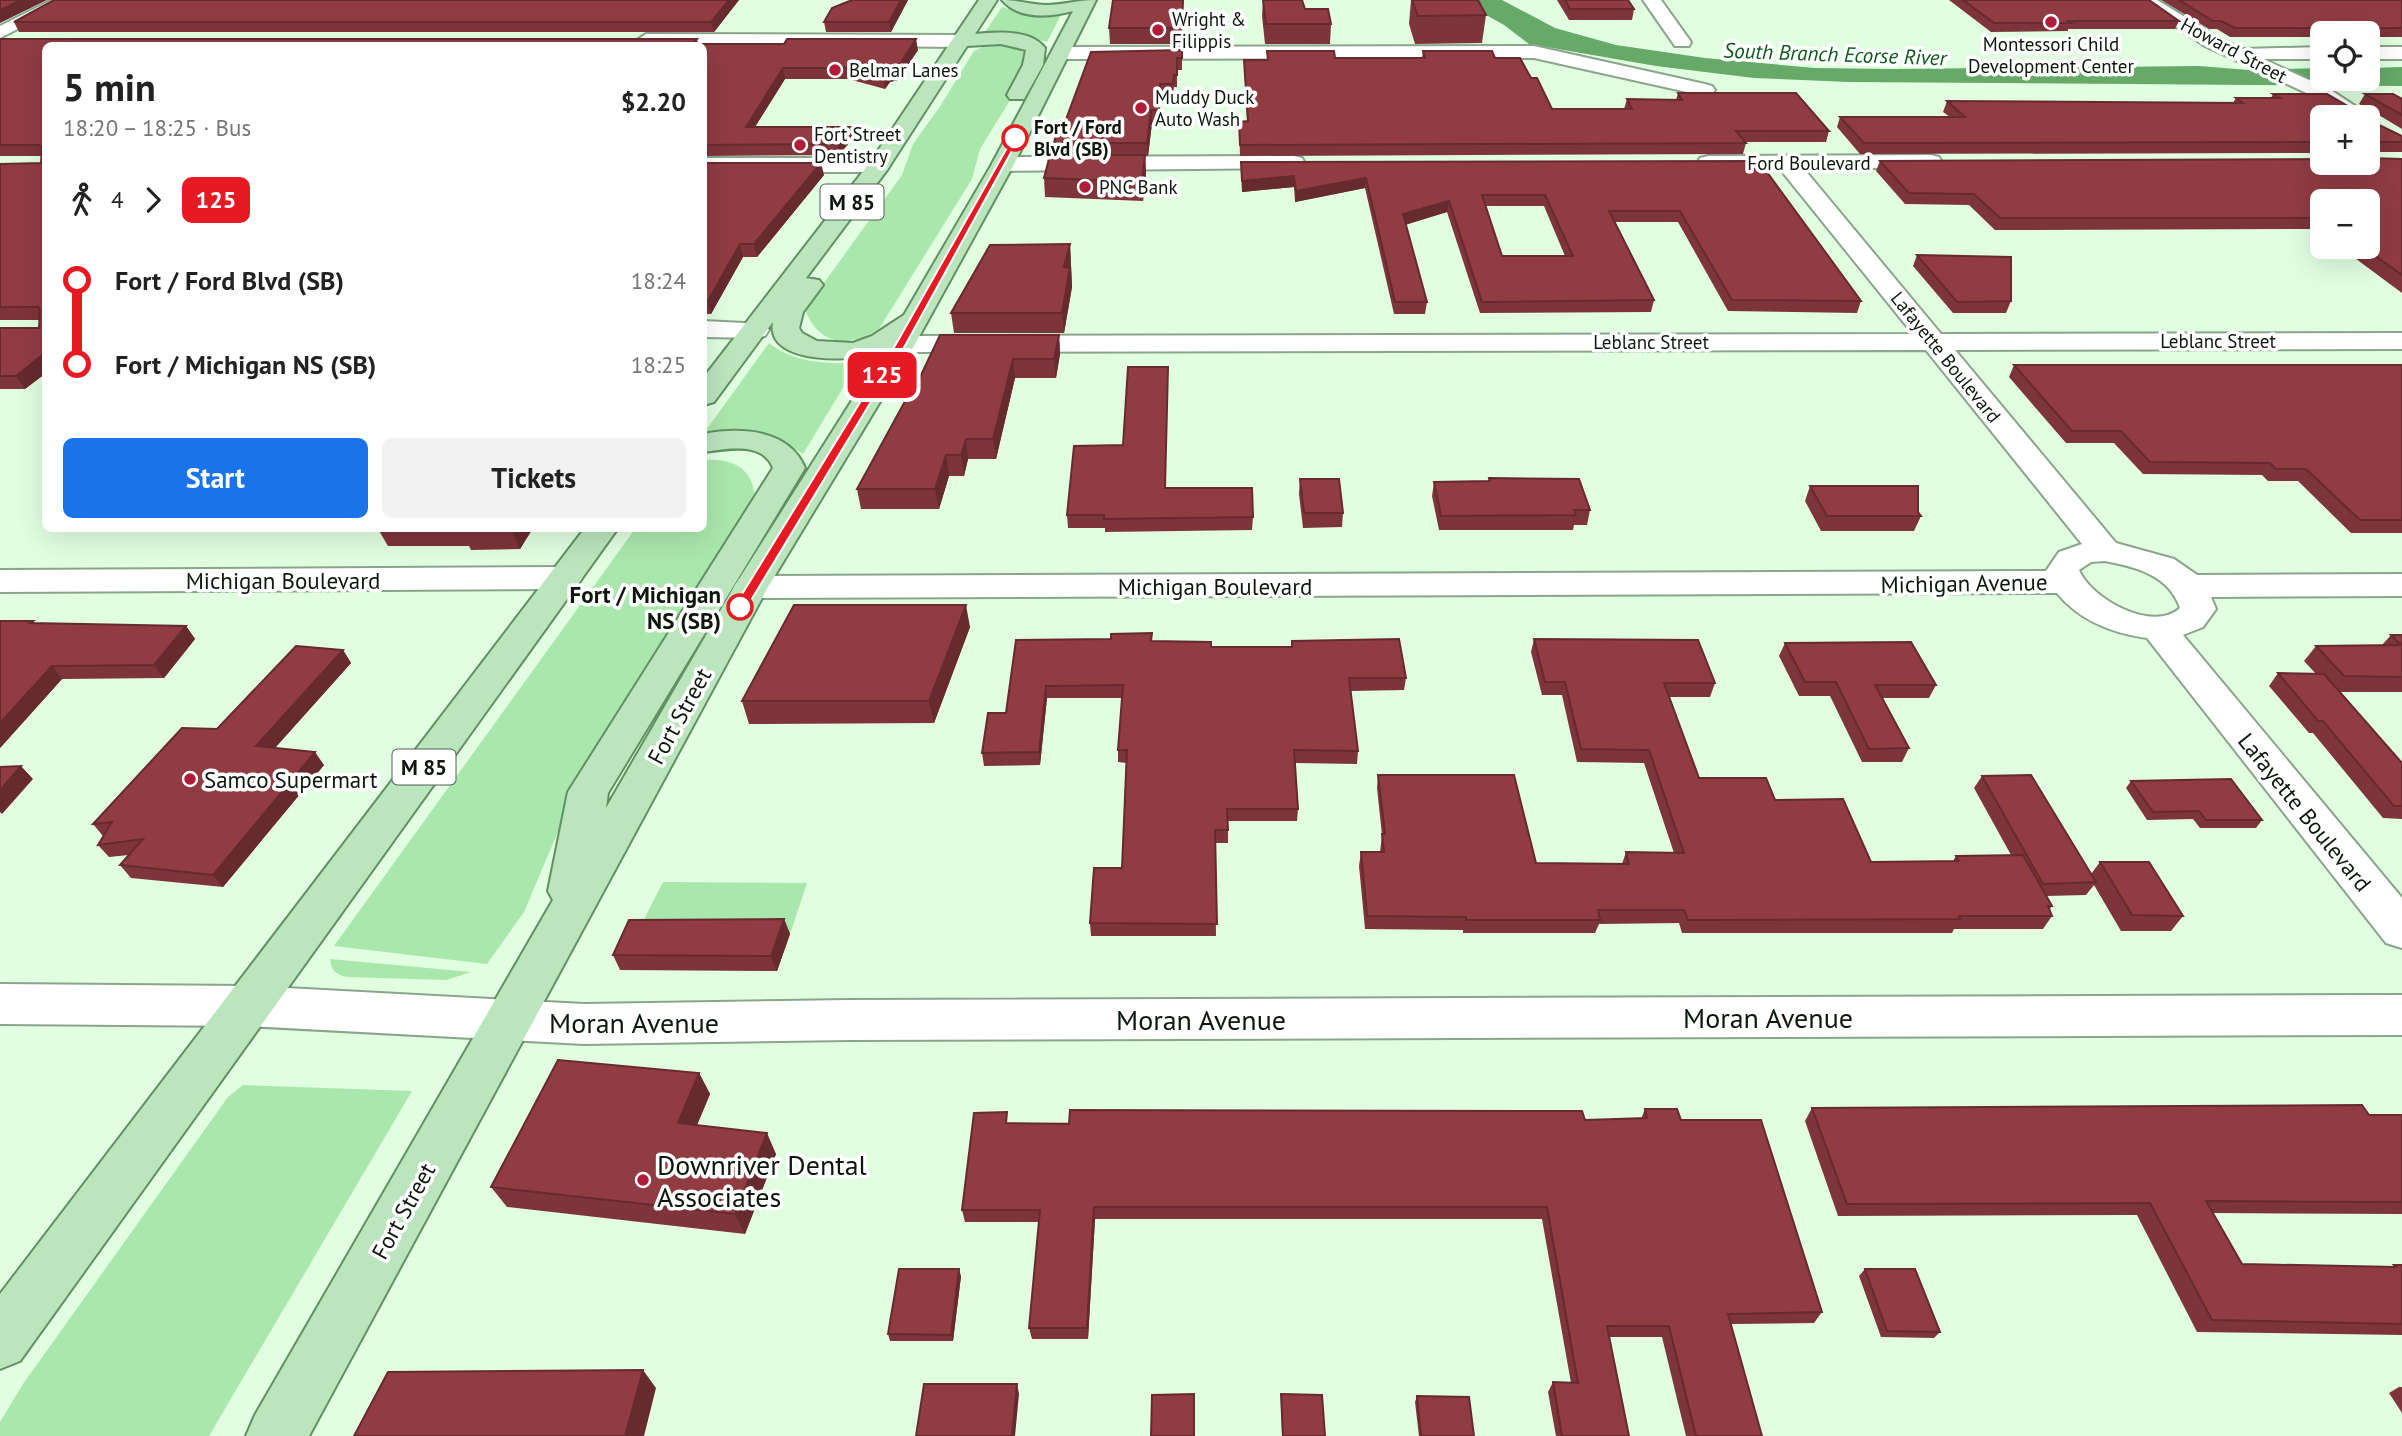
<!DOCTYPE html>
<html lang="en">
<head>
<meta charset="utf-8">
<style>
	:root { --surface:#fff; --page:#f2f2f2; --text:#222; --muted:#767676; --accent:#1a73e8 }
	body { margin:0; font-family:"PT Sans",sans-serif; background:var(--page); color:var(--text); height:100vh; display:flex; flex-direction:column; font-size:26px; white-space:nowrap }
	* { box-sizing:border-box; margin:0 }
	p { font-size:23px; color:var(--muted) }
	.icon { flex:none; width:38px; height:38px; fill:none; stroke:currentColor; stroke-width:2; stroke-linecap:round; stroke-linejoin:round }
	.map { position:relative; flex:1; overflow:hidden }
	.side { position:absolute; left:42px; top:42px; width:665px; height:490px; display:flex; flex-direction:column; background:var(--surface); border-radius:10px; box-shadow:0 7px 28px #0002 }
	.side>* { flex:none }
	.badge { padding:0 14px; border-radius:10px; font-size:24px; line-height:46px }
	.buttons { position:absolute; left:2310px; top:21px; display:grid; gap:14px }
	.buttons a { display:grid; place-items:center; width:70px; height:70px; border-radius:10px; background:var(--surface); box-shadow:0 7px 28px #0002; font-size:35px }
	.map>.badge { position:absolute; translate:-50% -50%; box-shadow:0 0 0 4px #fff }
	.legs { display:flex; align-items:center; gap:10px; height:77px; padding:0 21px; font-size:23px }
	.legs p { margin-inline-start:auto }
	.overview { display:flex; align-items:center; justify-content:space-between; height:119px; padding:0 21px }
	h1 { font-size:38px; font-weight:700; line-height:52px }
	.cta { display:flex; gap:14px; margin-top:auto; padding:14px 21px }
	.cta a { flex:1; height:80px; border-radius:10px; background:var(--accent); color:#fff; font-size:28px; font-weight:700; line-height:80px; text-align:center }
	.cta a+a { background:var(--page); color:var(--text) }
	ul { padding:0 21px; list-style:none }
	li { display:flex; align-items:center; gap:24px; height:84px; font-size:26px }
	li i { display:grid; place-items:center; width:10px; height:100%; margin:0 9px; background:currentColor }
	li i::after { content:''; width:18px; height:18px; margin:-9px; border:5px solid; border-radius:50%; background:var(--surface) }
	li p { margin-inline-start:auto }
	li:first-child i { background:linear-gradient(#0000 50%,currentColor 0) }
	li:last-child i { background:linear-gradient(currentColor 50%,#0000 0) }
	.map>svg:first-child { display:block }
	.green { fill:#aae7ac }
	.water { fill:#66a969 }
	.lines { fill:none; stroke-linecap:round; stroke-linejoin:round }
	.minor-casing { stroke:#8aa58b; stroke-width:4 }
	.major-casing { stroke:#619163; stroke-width:4 }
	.minor { fill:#fff; fill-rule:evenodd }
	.major { fill:#bbe5bd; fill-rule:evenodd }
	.wall { fill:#7d343a; fill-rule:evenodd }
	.shaded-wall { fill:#662a2f }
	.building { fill:#913c43; stroke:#662a2f; stroke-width:2; fill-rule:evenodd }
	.line-1 { fill:#e51a23; stroke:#fff; stroke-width:2 }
	.poi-dot { fill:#b01d38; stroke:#fff; stroke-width:2.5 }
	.stop-1-dot { fill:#fff; stroke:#e51a23; stroke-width:3.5 }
	.labels { text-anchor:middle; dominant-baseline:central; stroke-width:7; stroke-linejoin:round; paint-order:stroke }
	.far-poi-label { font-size:19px; fill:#0d170d; stroke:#fff; text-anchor:start }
	.far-street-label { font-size:19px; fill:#0d170d; stroke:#fff }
	.far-stop-label { font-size:19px; font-weight:bold; fill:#0d170d; stroke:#fff; text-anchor:start }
	.far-water-label { font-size:21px; font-style:italic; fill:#0e581b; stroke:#fff }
	.shield { fill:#fff; stroke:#565d56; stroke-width:2 }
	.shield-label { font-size:21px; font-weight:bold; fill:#0d170d }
	.street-label { font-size:23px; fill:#0d170d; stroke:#fff }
	.stop-label { font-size:23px; font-weight:bold; fill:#0d170d; stroke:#fff; text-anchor:end }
	.poi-label { font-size:23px; fill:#0d170d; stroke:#fff; text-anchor:start }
	.near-street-label { font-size:28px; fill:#0d170d; stroke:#fff }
	.near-poi-label { font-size:28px; fill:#0d170d; stroke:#fff; text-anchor:start }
</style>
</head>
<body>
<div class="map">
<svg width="2402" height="1436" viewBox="0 0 2402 1436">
	<rect width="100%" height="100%" fill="#e1fee1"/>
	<path class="green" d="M1002 7 1023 13 1061 15 1047 42 1023 36 983 35Z
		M1005 45 1021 50 1030 59 1009 102 980 149 972 179 879 329C851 347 821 347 806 312L808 305 902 175 913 144 941 105 974 51 985 46Z
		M769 343C794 363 826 364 858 363L803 454C772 433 739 432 704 433Z
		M704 460C733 458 754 468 755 500L574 794 524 912 487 964 334 946 635 529 704 528Z
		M663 882 807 883 790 934 636 935Z
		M330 959 471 972 446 980 347 977C336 975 331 970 330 959Z
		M243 1085 412 1091 209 1436H0V1422L23 1384 228 1097Z"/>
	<path class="water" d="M1460 0H1502L1555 28 1616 45 1705 58 1815 68 1893 69 2199 66 2249 70 2322 68V79H2368V68L2402 67V86L1849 82 1754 78 1656 66 1529 44 1504 25Z"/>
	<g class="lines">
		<g class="minor-casing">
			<path id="minor" d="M52 0H74L0 38V26Z
				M1643 0H1661L1691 42 1689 46H1675Z
				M2136 0H2157L2219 38 2242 49 2322 47V59H2263L2329 89 2372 117 2368 122V117H2348L2315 97 2205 46Z
				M646 34 963 35 972 41 963 47 639 44 637 40Z
				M1534 46 1705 84 1712 86 1715 90 1712 94 1705 96 1534 58 1062 59 1053 53 1062 47Z
				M2368 47H2402V59H2368Z
				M1931 155 1939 157 1942 162 1939 167 1804 169 1941 334 2402 333V349L1955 350 2116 543 2174 559 2197 575 2402 574V596L2211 597 2216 609 2203 627 2183 635 2402 898V948L2386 943 2147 638C2111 633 2079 620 2057 593L751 598 739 595 734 587 739 579 751 576 2046 571 2059 552 2082 544 1926 350 901 352 891 350 887 344 891 338 901 336 1913 334 1780 169 1708 170 1700 168 1697 163 1700 158 1708 156ZM2105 561C2136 567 2169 575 2180 608 2153 633 2091 599 2079 570L2091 562Z
				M1294 156 1302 158 1305 163 1302 168 1003 171 995 169 992 164 995 159 1003 157Z
				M704 158H879L887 160 890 165 887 170 879 172H704Z
				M704 321 765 324 769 330 765 336 755 338 704 337Z
				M565 567 577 570 582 578 577 586 565 589 0 592V570Z
				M0 984 247 986 584 1004 850 1000 2402 995V1035L850 1040 584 1044 247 1026 0 1024Z"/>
		</g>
		<g class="major-casing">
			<path id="major" d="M979 0H997L975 34C996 32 1030 29 1045 48L1043 65 1024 99H1010L1007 95 1023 65 1026 50 1001 44 967 46 887 170 806 278 819 280 823 285 803 312 799 328 802 333 817 341 853 343 872 336 904 315 992 164 1073 11C1050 17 1019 20 1002 0 1018 0 1031 5 1046 5 1063 5 1078 0 1096 0L1014 164 915 344 768 587 309 1436H246L255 1415 553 900 548 891 568 792 773 468C763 441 726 449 704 452V434C740 427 789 429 805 468L608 793 606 808 734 587 882 353C858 361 765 367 773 322L714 402 704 405V377L871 161Z
				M585 528H618L20 1361 0 1369V1294Z"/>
		</g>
		<use href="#minor" class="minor"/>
		<use href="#major" class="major"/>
	</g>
	<path class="wall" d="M54 0H739L714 32H19L14 22Z
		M908 0 891 32H826L824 22Z
		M1183 0 1182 44H1110L1109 28Z
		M1263 0H1302L1305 9 1331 24 1330 44H1265L1262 16Z
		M1411 0H1478L1486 15 1482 43 1415 44 1409 24Z
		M1557 0H1628L1634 9 1632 20H1569Z
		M1949 0H2149L2179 21 2175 29H2068V31L1991 32Z
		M2161 0H2402V37H2368V33H2322V37H2230L2217 29H2209Z
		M0 39H697L698 44 918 50 898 80 890 82 885 89 848 79H785L755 127 853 138 839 155 704 156V46H46V373L25 389H0V328H39L40 320H0V164L41 163V156H0Z
		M1182 50V70H1177V87H1174L1173 96H1161L1159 123H1152L1148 156H1145L1146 173 1143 201 1045 197 1044 178 1055 155 1054 143 1065 122Z
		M1267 51 1335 58H1422L1423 51 1495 58 1531 78 1552 109H1624L1627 99 1676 100 1678 93 1829 131 1826 142H1745L1746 143 1743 154 1240 156 1239 122 1247 121 1244 60H1267Z
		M2273 94 2353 109H2369L2359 104 2365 94 2402 99V129L2372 111 2373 122 2402 136V152H2370L2368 156V117H2322V153L1860 154 1837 127 1840 117H1950L1943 112 1947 101 2233 103 2236 98H2271Z
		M2402 159V293L2340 247H2368L2322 201V234L2317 229 1995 230 1969 205 1905 204 1876 171 1880 161Z
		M1759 161 1861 301 1857 313 1728 311 1678 222H1615L1654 300 1651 312 1480 313 1447 212 1406 224 1427 302 1425 314H1394L1365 188 1295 202 1294 187 1242 192 1241 173V162ZM1486 206H1544L1565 256H1502Z
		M704 163 824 175 757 257H743L711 314H704Z
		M1070 244 1072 287 1064 333H954L951 313Z
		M1917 255 2011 301 2006 313H1953L1913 266Z
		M1059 335 1060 354 1056 378H1015L996 459H968L964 476H949L939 509H861L857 489 912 394Z
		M2014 365H2402V533H2351L2298 481H2268L2262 475 2143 474 2114 443H2066L2009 377Z
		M1489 478 1590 510 1587 525H1574L1573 530H1439L1432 496 1434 482 1488 481Z
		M1300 479 1343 513 1342 527 1303 528 1299 494Z
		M1810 486 1918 512 1921 516 1914 531H1821L1805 501Z
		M1166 488 1253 517 1252 530 1105 532V528H1068L1067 515Z
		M311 528H533L520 549 471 550 469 546H388L378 529Z
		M33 621 35 623 186 626 195 639 164 678 62 679 0 748Z
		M970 627 934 723 749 724 742 701Z
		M2391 635H2402V692H2340L2402 763V819L2383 818 2313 733H2309L2269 686 2278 673 2316 674 2304 661 2316 646 2382 645Z
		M1111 639 1152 641 1211 647H1292V641L1406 678 1404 690 1351 691 1358 751 1357 764 1295 763 1298 809 1297 821H1228V843H1215L1216 936H1091L1090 923 1122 868 1126 763 1118 762V750L1122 698H1047L1040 765 984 766 982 753 1006 713Z
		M1534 639 1715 683 1710 697H1669L1699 778 1775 800 1871 862 1953 861 1956 856 2011 855 1974 788 1982 776 2091 874 2100 862 2183 916 2171 931H2121L2094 885 2086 895 2046 896 2052 906 2049 910 2052 916 2043 929H1954L1952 933H1682L1679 923 1599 924 1595 933H1463V930L1365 929 1359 866 1361 852H1380L1382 835 1377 788 1378 775 1536 863 1622 864 1626 852 1674 853 1644 763 1577 762 1562 695H1542L1531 652Z
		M1785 643 1936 685 1929 698H1883L1909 748 1902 762H1862L1830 696H1799L1779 656Z
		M343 650 351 663 275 748 324 765 223 887 131 878 120 865 129 855 109 857 98 845 103 836 93 824 217 729Z
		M2131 781 2262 820 2256 828H2200L2193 819 2147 820 2126 788Z
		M784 919 790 934 777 971 620 970 613 955Z
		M699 1073 710 1094 697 1125 776 1154 745 1234 507 1207 491 1187Z
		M1812 1108 2402 1115V1214L2213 1213 2242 1264 2392 1267 2394 1265H2402V1335L2197 1332 2137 1215 1838 1216 1805 1121Z
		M1645 1109 1681 1120 1822 1312 1814 1323 1731 1324 1762 1436H1686L1662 1337H1609L1629 1436H1556L1548 1392 1553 1382 1571 1383 1542 1219H1095L1088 1339H1032L1029 1328 1039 1222H965L962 1210 1009 1123 1585 1120 1641 1119Z
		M1865 1269 1940 1332 1934 1338 1881 1337 1859 1276Z
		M961 1276 953 1341H890L888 1334Z
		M2399 1387H2402V1413L2389 1393Z
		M1281 1394 1325 1436H1282Z
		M1417 1396 1474 1436H1419L1415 1402Z"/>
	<path class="shaded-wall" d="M21 0H47L0 23V10Z
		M729 0H739L714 32 711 22Z
		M901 0H908L891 32 889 22Z
		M916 39 918 50 898 80 890 82 885 89 883 78Z
		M783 68 785 79 748 138 746 127Z
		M1151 110 1152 123 1148 156 1147 143Z
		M851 127 853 138 839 155 837 144Z
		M1145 155 1146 173 1143 201 1142 182Z
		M821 163 824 175 757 257 754 244Z
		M1294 176V187L1242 192V181Z
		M1366 178 1365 188 1295 202 1296 191Z
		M1449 201 1447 212 1402 226 1403 214Z
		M740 244 743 257 711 314 708 301Z
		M1070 244 1072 287 1064 333 1062 313 1064 267Z
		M1059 335 1060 354 1056 378 1054 359Z
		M46 352V373L25 389 16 376Z
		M1013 359 1015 378 996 459 993 439Z
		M966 439 968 459 964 476 961 455Z
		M946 455 949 476 939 509 935 489Z
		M513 528H533L520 549 512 531Z
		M966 605 970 627 934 723 929 701Z
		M186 626 195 639 164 678 154 665Z
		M343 650 351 663 265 759 256 746Z
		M52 666 62 679 0 748V723Z
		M1046 686 1047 698 1040 765 1039 752Z
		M315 752 324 765 223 887 213 875Z
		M21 766 33 779 2 814 0 812V790Z
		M784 919 790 934 777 971 771 956Z
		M699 1073 710 1094 689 1144 678 1123Z
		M767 1133 776 1154 745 1234 735 1214Z
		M1094 1207 1095 1219 1088 1339 1087 1328Z
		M959 1269 961 1276 953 1341 951 1335Z
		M643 1370 656 1388 644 1436H625Z
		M1017 1384 1019 1394 1015 1436H1012Z"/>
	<path class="building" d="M0 0H21L0 10Z
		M54 0H729L711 22H14Z
		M852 0H901L889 22H824L832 8Z
		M1113 0H1183L1182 28H1109Z
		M1263 0H1302L1305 9H1328L1331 24H1266Z
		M1412 0H1478L1486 15 1418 16Z
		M1565 0H1628L1634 9H1570Z
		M1963 0H2149L2179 21H2068L2071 23H1994Z
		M2179 0H2402V28H2235L2221 21H2213Z
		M0 39H697L693 44H784L787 39H916L896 70 888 71 883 78 846 68H783L746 127H851L837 144 704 145V46H46V352L16 376H0V328H39L40 310 38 307H0V164L41 163 42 147 39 145H0Z
		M1182 50V58H1177V75H1174L1173 84H1160L1159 110H1151L1147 143H1054L1059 122H1065L1091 52Z
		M1267 51H1334L1335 58H1425L1423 51H1492L1495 58H1520L1531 78H1537L1552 109H1632L1627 99 1682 100 1678 93H1796L1829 131H1736L1746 143 1240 145 1239 122 1248 121 1244 60H1268Z
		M2273 94H2327L2353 109H2371L2373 122 2402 136V142H2372V150L2368 151V117H2322V142L1864 143 1840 117H1965L1947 101 2243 103 2236 98H2280Z
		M2365 94H2393L2402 99V115Z
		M1050 155H1145L1142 182 1044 178Z
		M2368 158 2402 159V275L2363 247H2368V201H2322V218H2000L1974 194 1909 193 1880 161 2322 159V163H2368Z
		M1759 161 1861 301 1732 300 1680 211H1609L1654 300 1482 302 1449 201 1403 214 1427 302H1395L1366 178 1296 191 1294 176 1242 181 1241 162ZM1482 195H1545L1573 256H1502Z
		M704 163H821L754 244H740L708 301H704Z
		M1070 244 1064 267 1070 268 1062 313H951L990 245Z
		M1917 255 2011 257V301L1957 302Z
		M940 335H1059L1054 359H1013L993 439H966L961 455H946L935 489H857L909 394H912Z
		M2014 365H2402V520H2360L2306 469H2276L2270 463 2150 462 2121 431H2072Z
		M1128 367H1168L1165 488H1252L1253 517 1104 519V515H1067L1074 446 1123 445Z
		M1489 478 1579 479 1590 510H1574L1576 515 1441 516 1434 482 1490 481Z
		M1300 479H1339L1343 513H1304Z
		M1810 486H1918V512L1921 516H1827Z
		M464 528H513L512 531H462Z
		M794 605H966L929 701H742Z
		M0 621H33L30 623 186 626 154 665 52 666 0 723Z
		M1152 633 1151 641 1211 642V647H1292V641L1399 639 1406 678H1349L1358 751 1294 750 1298 809H1227L1228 830H1215L1217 924 1090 923 1094 868H1122L1127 750H1118L1123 685 1046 686 1039 752 982 753 988 713H1006L1016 640 1111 639V634Z
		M2391 635H2402V677L2344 676 2316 646 2401 645Z
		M1534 639 1698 640 1715 683H1664L1699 778H1766L1775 800 1843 799 1871 862 1959 861 1956 856 2023 855 2052 906H2048L2052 916H1959L1960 919 1688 920 1684 910H1598L1600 920H1466V917L1367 916 1361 852H1384L1382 834H1385L1378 775H1514L1536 863 1629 864 1626 852 1684 853 1649 750 1581 749 1565 682H1545Z
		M1911 642 1936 685H1875L1909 748 1869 749 1836 682H1805L1785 643Z
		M296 646 343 650 256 746 315 752 213 875 120 865 143 839 98 845 112 822 93 824 182 728 217 729Z
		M2278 673 2324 674 2402 763V806H2394L2323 721H2318Z
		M21 766 0 790V767Z
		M2031 775 2096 882 2043 884 1982 776Z
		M2231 779 2262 820H2206L2199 811 2153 812 2131 781Z
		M2100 862H2149L2183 916 2132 915Z
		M784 919 771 956 613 955 629 920Z
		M558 1060 699 1073 678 1123 767 1133 735 1214 491 1187Z
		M2362 1105 2369 1115H2402V1202L2206 1201 2242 1264 2396 1267 2394 1265H2402V1324L2212 1320 2150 1203 1847 1204 1812 1108Z
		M1645 1109H1677L1681 1120H1761L1822 1312 1728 1314 1762 1436H1696L1669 1326H1607L1629 1436H1562L1553 1382 1578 1383 1547 1207H1094L1087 1328H1029L1040 1210H962L974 1113 1007 1112 1006 1123 1069 1124 1070 1110 1582 1111 1585 1120 1647 1118Z
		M899 1269H959L951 1335 888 1334Z
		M1865 1269H1915L1940 1332 1887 1331Z
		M643 1370 625 1436H354L388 1372Z
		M924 1384H1017L1012 1436H916Z
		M1194 1394V1436H1151L1152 1395Z
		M1281 1394 1322 1395 1325 1436H1283Z
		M1417 1396 1469 1397 1474 1436H1421Z"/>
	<path class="line-1" d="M1013 137 1019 138 906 344 747 607 745 609H736L734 607 896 344Z"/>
	<g class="poi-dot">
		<circle cx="2051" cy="22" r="7"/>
		<circle cx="1158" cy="30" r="7"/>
		<circle cx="835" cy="70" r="7"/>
		<circle cx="1141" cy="108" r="7"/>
		<circle cx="800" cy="145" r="7"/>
		<circle cx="1085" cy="187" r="7"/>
		<circle cx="190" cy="779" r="7"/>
		<circle cx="643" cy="1180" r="7"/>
	</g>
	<g class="stop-1-dot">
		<circle cx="1015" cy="138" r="12"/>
		<circle cx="740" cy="607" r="12"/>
	</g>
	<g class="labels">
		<g class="far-poi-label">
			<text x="1172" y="19">Wright &amp;<tspan x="1172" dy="22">Filippis</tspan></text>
			<text x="2051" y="44" text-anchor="middle">Montessori Child<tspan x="2051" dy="22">Development Center</tspan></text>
			<text x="849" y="70">Belmar Lanes</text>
			<text x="1155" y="97">Muddy Duck<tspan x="1155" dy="22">Auto Wash</tspan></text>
			<text x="814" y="134">Fort Street<tspan x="814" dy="22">Dentistry</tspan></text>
			<text x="1099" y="187">PNC Bank</text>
		</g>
		<g class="far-street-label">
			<text transform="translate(2234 50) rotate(28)">Howard Street</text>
			<text x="1809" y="163">Ford Boulevard</text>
			<text x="2218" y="341">Leblanc Street</text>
			<text x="1651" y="342">Leblanc Street</text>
			<text transform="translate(1946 357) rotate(51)">Lafayette Boulevard</text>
		</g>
		<g class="far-stop-label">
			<text x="1034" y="127">Fort / Ford<tspan x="1034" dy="22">Blvd (SB)</tspan></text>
		</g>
		<g class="far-water-label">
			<text transform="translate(1835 54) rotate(2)">South Branch Ecorse River</text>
		</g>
		<g class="shield">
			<rect x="820.5" y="184.5" width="63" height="35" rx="5"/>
			<rect x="392.5" y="749.5" width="63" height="35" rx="5"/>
		</g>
		<g class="shield-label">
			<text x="852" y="202">M 85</text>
			<text x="424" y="767">M 85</text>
		</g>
		<g class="street-label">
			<text x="283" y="580">Michigan Boulevard</text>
			<text transform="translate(1964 583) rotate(-1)">Michigan Avenue</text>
			<text x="1215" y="586">Michigan Boulevard</text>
			<text transform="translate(679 716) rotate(-61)">Fort Street</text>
			<text transform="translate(2305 812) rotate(51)">Lafayette Boulevard</text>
			<text transform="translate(403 1211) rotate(-61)">Fort Street</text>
		</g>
		<g class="stop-label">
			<text x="721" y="594">Fort / Michigan<tspan x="721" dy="26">NS (SB)</tspan></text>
		</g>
		<g class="poi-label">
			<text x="204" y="779">Samco Supermart</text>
		</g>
		<g class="near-street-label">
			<text x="1768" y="1017">Moran Avenue</text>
			<text x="1201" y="1019">Moran Avenue</text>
			<text x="634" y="1022">Moran Avenue</text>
		</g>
		<g class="near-poi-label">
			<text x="657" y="1164">Downriver Dental<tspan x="657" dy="32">Associates</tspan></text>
		</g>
	</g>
</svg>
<div class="buttons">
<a><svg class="icon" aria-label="locate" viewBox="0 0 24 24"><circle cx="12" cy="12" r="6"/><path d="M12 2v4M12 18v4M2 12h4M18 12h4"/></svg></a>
<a>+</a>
<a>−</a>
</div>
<b class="badge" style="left:882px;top:375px;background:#e51a23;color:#fff">125</b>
<section class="side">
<div class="overview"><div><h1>5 min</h1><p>18:20 – 18:25 · Bus</p></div><b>$2.20</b></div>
<div class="legs"><svg class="icon" aria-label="walk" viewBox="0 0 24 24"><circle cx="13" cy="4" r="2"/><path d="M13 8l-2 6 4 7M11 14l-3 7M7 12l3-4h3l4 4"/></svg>4<svg class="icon" aria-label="forward" viewBox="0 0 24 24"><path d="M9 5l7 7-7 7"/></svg><b class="badge" style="background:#e51a23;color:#fff">125</b></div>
<ul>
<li><i style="color:#e51a23"></i><b>Fort / Ford Blvd (SB)</b><p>18:24</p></li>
<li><i style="color:#e51a23"></i><b>Fort / Michigan NS (SB)</b><p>18:25</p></li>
</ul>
<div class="cta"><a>Start</a><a>Tickets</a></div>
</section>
</div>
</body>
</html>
